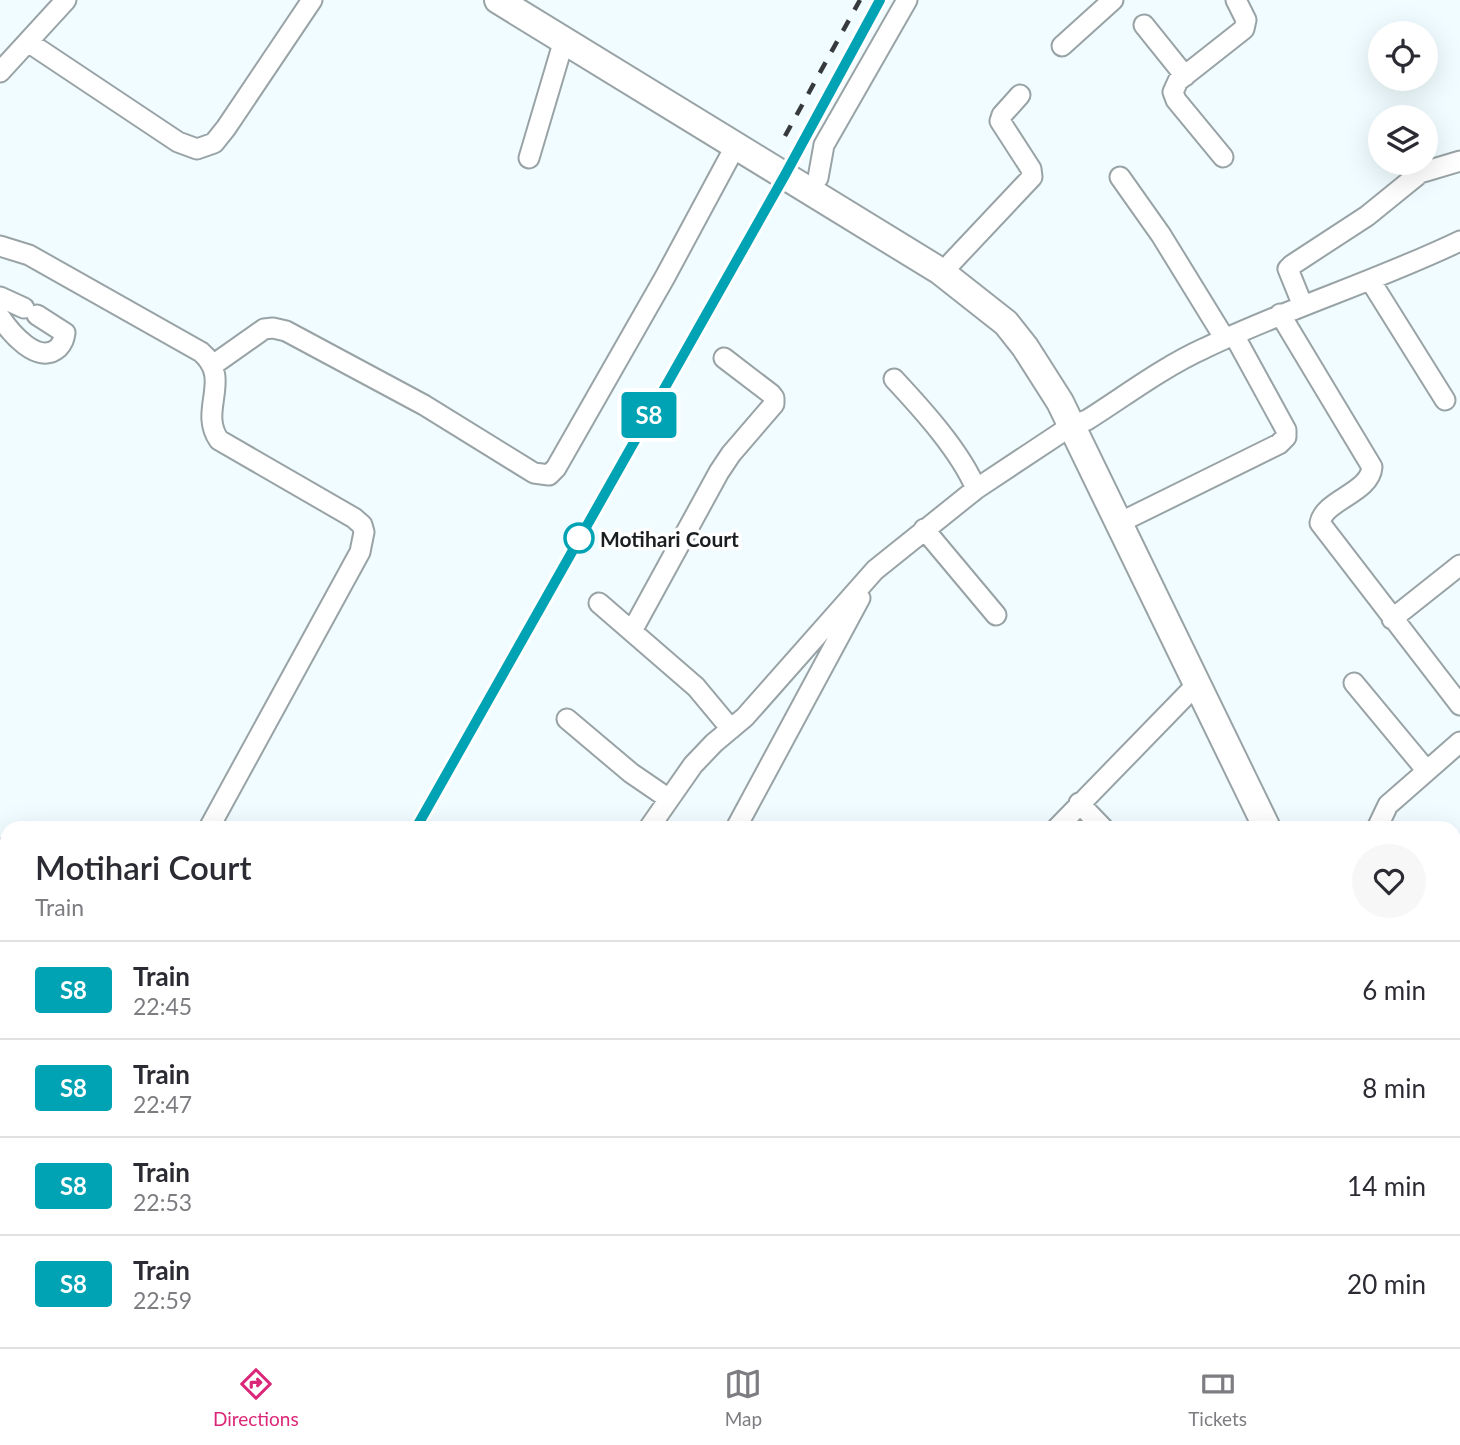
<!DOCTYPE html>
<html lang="en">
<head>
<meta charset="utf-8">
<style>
	:root { --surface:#fff; --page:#f7f7f7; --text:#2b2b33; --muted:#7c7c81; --line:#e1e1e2; --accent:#db2777 }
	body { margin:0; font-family:Lato,sans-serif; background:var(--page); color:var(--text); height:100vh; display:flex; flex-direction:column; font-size:26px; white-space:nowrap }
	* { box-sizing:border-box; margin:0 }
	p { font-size:23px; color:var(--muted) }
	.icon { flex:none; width:38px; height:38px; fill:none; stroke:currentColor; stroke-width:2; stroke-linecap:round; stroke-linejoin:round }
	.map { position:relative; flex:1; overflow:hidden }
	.drawer { position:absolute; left:0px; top:821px; width:1461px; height:527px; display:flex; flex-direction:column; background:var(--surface); border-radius:21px 21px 0 0; box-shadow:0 7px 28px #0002 }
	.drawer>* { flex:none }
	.badge { padding:0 14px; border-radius:5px; font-size:24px; line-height:46px }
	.fabs { position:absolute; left:1368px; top:21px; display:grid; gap:14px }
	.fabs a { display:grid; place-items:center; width:70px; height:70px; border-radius:50%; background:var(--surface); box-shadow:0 7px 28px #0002; font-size:35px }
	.map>.badge { position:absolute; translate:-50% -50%; box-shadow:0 0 0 4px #fff }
	.round { display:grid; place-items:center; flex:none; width:74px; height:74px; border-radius:37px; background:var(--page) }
	.summary { display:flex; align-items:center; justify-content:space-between; height:119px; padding:0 35px }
	h1 { font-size:33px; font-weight:600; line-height:52px }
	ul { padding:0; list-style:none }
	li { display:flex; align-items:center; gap:21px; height:98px; padding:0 35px; border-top:2px solid var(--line) }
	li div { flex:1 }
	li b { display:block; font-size:26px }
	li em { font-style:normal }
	li .badge { min-width:77px; font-weight:700; text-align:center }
	.tab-bar { display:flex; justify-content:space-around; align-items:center; height:98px; border-top:2px solid var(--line); background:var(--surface); font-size:19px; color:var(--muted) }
	.tab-bar a { display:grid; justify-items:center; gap:4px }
	.tab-bar .on { color:var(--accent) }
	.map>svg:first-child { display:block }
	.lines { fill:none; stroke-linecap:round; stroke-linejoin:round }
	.minor-casing { stroke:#99a3a6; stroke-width:23 }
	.major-casing { stroke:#99a3a6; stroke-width:30 }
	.minor { stroke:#fff; stroke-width:19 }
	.major { stroke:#fff; stroke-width:26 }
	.rail { stroke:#363a3d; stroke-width:4.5; stroke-dasharray:12 12; stroke-linecap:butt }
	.line-casing { stroke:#fff; stroke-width:16 }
	.line { stroke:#00a3b4; stroke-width:10 }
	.stop-dot { fill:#fff; stroke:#00a3b4; stroke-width:3.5 }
	.labels { text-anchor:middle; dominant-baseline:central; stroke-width:7; stroke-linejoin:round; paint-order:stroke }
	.stop-label { font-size:21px; font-weight:bold; fill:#1b1e20; stroke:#fff; text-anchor:start }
</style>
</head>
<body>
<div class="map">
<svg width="1460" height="1347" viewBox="0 0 1460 1347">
	<rect width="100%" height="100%" fill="#f0fcff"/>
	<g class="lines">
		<g class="minor-casing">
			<path id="minor" d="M1144 25 1185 76
				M28 42 178 142 197 149 214 143 226 128 312 0
				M1062 46 1113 0
				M0 72 66 0
				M1223 157 1176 100 1173 92 1178 81 1244 29 1246 20 1236 0
				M529 158 564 40
				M1120 177 1161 235 1225 339
				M818 178 824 145 907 0
				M0 246 29 255 201 352C233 379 198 410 219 440L354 518 362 525 364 532 360 552 209 828
				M951 263 1032 177 1031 169 1000 121 1002 115 1020 95
				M1370 280 1445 400
				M0 297 24 308
				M1303 306 1288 269 1292 265 1367 216 1420 173 1460 161
				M1280 314 1372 467C1370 493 1324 500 1320 523L1460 705
				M0 317C10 332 38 366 58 348 63 343 64 339 65 333L37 315
				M213 365 264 329 273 328 286 331 424 405 534 473 549 475 556 468 665 277 736 145
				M894 379C922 409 961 452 976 489
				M1131 517 1279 444 1286 437V430L1234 335
				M924 529 996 615
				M599 603 696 687 731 729
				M1392 619 1460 565
				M632 631 719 472 731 454 774 404V398L771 394 724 358
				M1354 683 1427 771
				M567 719 631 773 669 799
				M1079 803 1103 828
				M649 828 693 765 714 743 745 717 875 570 976 489 1071 426 1087 420C1125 396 1163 367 1205 348 1288 308 1377 281 1460 241
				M736 828 860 598
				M1057 828 1197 684
				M1377 828 1388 805 1460 742
				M0 849 7 852
				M0 1020 7 1024
				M269 1347 275 1340"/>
		</g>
		<g class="major-casing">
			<path id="major" d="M498 0 940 271 1006 323 1025 347 1060 402 1267 828
				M1454 1190 1460 1202
				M1454 1224 1460 1236"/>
		</g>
		<use href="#minor" class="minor"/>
		<use href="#major" class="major"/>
		<path class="rail" d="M785 136 860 0
			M416 828 785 175 880 0
			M127 1347 130 1340"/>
	</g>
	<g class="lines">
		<g class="line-casing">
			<path id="line" d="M416 828 785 175 880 0"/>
		</g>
		<use href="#line" class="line"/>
	</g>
	<circle class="stop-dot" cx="579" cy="538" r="14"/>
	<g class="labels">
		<g class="stop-label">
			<text x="600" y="538">Motihari Court</text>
		</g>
	</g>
</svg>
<div class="fabs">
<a><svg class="icon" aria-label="locate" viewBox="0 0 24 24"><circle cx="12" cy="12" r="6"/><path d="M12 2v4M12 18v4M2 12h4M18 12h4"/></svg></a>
<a><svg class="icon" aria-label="layers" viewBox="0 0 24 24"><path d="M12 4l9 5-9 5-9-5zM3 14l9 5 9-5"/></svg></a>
</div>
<b class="badge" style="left:649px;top:415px;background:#00a3b4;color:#fff">S8</b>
<section class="drawer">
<div class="summary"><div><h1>Motihari Court</h1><p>Train</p></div><a class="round"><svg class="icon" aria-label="heart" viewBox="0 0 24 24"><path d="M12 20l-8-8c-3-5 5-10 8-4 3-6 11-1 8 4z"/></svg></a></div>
<ul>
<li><span class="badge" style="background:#00a3b4;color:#fff">S8</span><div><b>Train</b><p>22:45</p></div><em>6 min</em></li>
<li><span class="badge" style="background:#00a3b4;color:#fff">S8</span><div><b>Train</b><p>22:47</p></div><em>8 min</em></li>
<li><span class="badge" style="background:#00a3b4;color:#fff">S8</span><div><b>Train</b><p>22:53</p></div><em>14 min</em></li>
<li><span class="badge" style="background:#00a3b4;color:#fff">S8</span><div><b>Train</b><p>22:59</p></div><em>20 min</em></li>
</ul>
</section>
</div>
<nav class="tab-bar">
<a class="on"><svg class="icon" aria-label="directions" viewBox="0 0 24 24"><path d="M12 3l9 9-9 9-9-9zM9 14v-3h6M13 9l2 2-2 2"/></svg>Directions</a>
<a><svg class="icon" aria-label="map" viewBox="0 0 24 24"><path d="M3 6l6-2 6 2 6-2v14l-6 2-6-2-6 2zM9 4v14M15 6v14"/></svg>Map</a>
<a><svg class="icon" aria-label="tickets" viewBox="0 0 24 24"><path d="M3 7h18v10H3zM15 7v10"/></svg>Tickets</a>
</nav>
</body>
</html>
